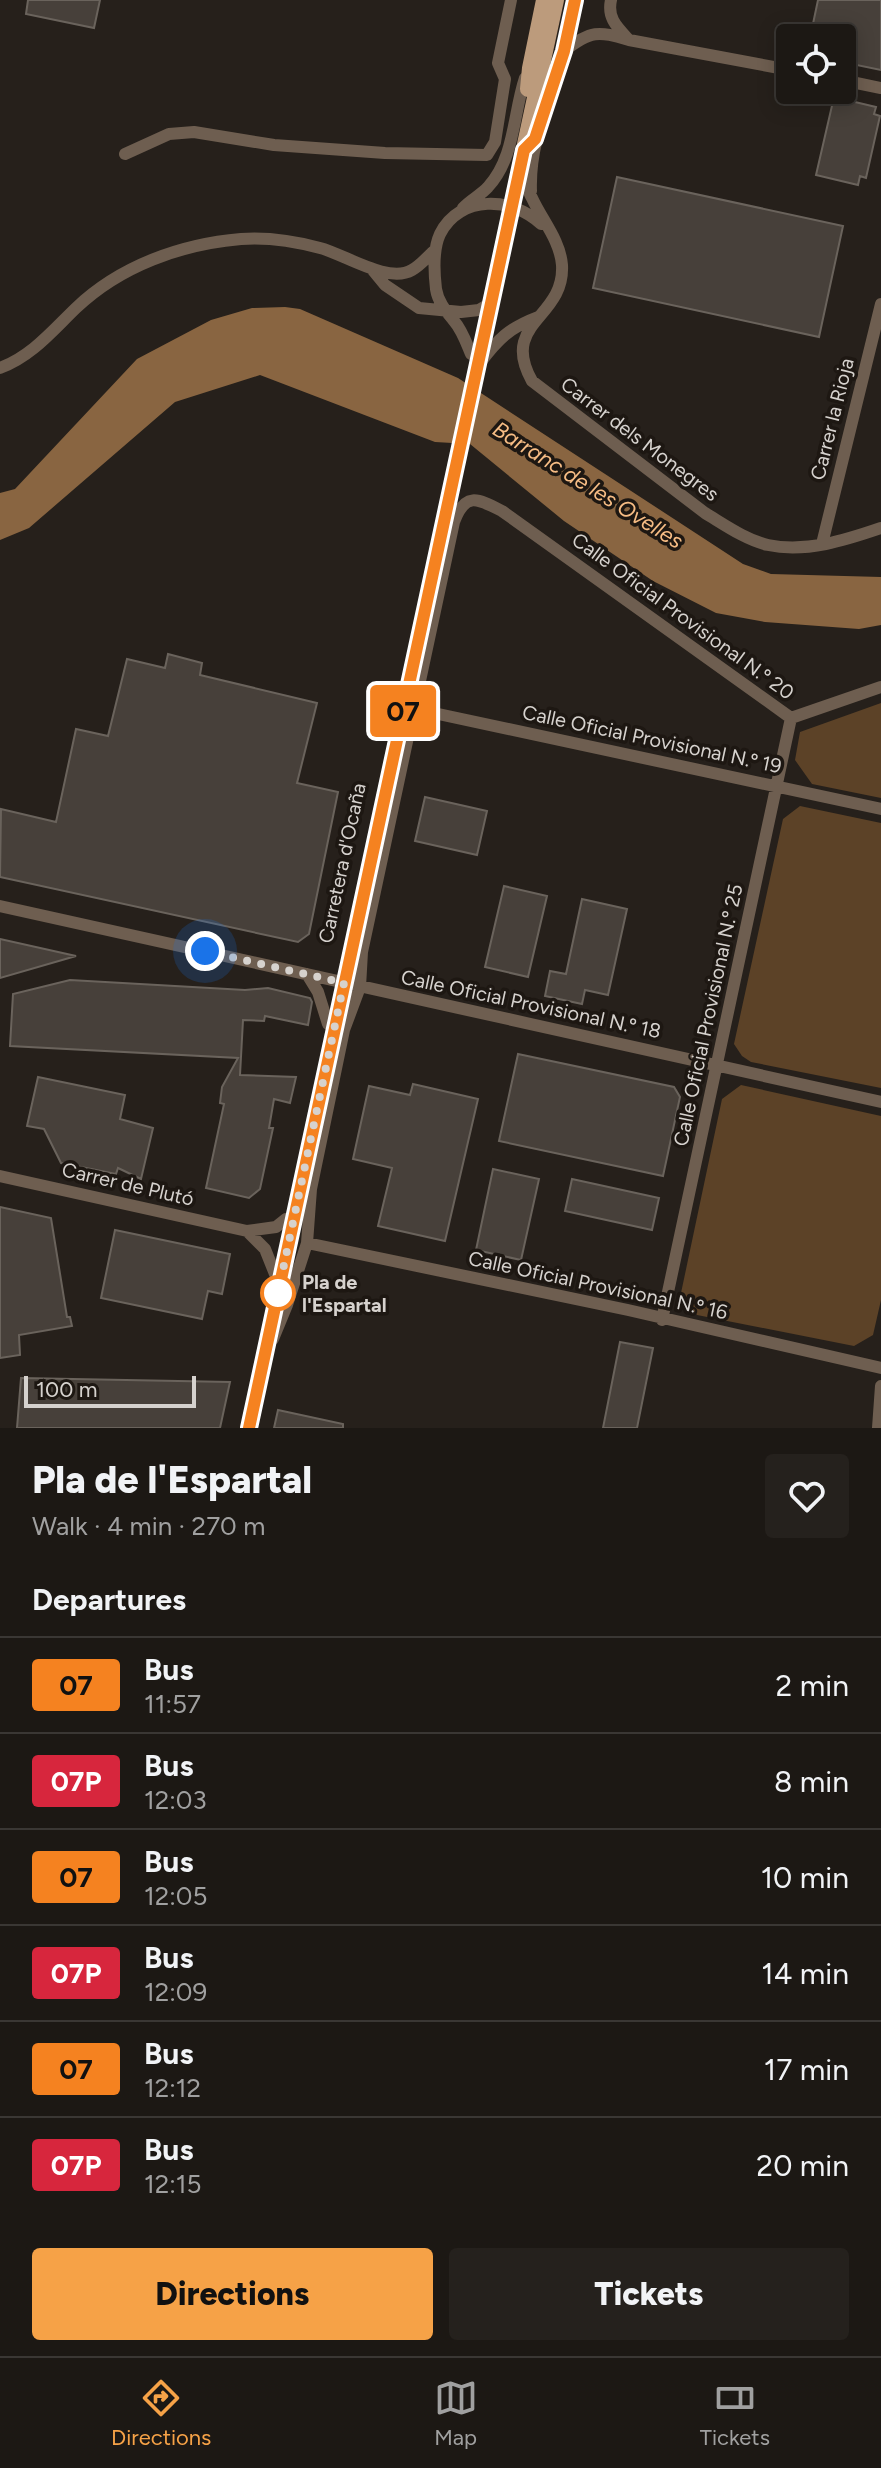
<!DOCTYPE html>
<html lang="en">
<head>
<meta charset="utf-8">
<style>
	:root { --surface:#1c1814; --page:#25211d; --text:#f1f3f6; --muted:#a0a0a0; --line:#3a3734; --accent:#f6a247 }
	body { margin:0; font-family:Figtree,sans-serif; background:var(--page); color:var(--text); height:100vh; display:flex; flex-direction:column; font-size:30px; white-space:nowrap }
	* { box-sizing:border-box; margin:0 }
	p { font-size:26px; color:var(--muted) }
	.icon { flex:none; width:44px; height:44px; fill:none; stroke:currentColor; stroke-width:2; stroke-linecap:round; stroke-linejoin:round }
	.map { position:relative; height:1428px; overflow:hidden }
	.sheet { display:flex; flex-direction:column; background:var(--surface); flex:1 }
	.sheet>* { flex:none }
	.badge { padding:0 16px; border-radius:6px; font-size:28px; line-height:52px }
	.tools { position:absolute; left:776px; top:24px; display:grid; gap:16px }
	.tools a { display:grid; place-items:center; width:80px; height:80px; border-radius:8px; background:var(--surface); box-shadow:0 4px 20px #0003,0 0 0 2px var(--line); font-size:40px }
	.scale { position:absolute; left:24px; bottom:20px; width:172px; box-sizing:border-box; padding-left:8px; border:4px solid #d6d2ce; border-top:0; font-size:22px; line-height:28px; white-space:nowrap; color:#d6d2ce; -webkit-text-stroke:6px #1d1712; paint-order:stroke }
	.you { position:absolute; width:40px; height:40px; margin:-20px; border:6px solid #fff; border-radius:50%; background:#1a73e8; box-shadow:0 0 0 12px #1a73e833 }
	.map>.badge { position:absolute; translate:-50% -50%; box-shadow:0 0 0 4px #fff }
	h2 { padding:0 32px; font-size:30px; line-height:72px }
	.round { display:grid; place-items:center; flex:none; width:84px; height:84px; border-radius:8px; background:var(--page) }
	.summary { display:flex; align-items:center; justify-content:space-between; height:136px; padding:0 32px }
	h1 { font-size:38px; font-weight:800; line-height:60px }
	.cta { display:flex; gap:16px; margin-top:auto; padding:16px 32px }
	.cta a { flex:1; height:92px; border-radius:8px; background:var(--accent); color:#111; font-size:32px; font-weight:800; line-height:92px; text-align:center }
	.cta a+a { background:var(--page); color:var(--text) }
	ul { padding:0; list-style:none }
	li { display:flex; align-items:center; gap:24px; height:96px; padding:0 32px; border-top:2px solid var(--line) }
	li div { flex:1 }
	li b { display:block; font-size:30px }
	li em { font-style:normal }
	li .badge { min-width:88px; font-weight:700; text-align:center }
	.tabs { display:flex; justify-content:space-around; align-items:center; height:112px; border-top:2px solid var(--line); background:var(--surface); font-size:22px; color:var(--muted) }
	.tabs a { display:grid; justify-items:center; gap:4px }
	.tabs .current { color:var(--accent) }
	.map>svg:first-child { display:block }
	.green { fill:#5c4227 }
	.water { fill:#896541 }
	.building { fill:#47403a; stroke:#6a635c; stroke-width:2 }
	.lines { fill:none; stroke-linecap:round; stroke-linejoin:round }
	.minor { stroke:#6e5e50; stroke-width:12 }
	.major { stroke:#bc9b7c; stroke-width:16 }
	.line-casing { stroke:#fff; stroke-width:18 }
	.line { stroke:#f58220; stroke-width:12 }
	.walk { stroke:#d6d2ce; stroke-width:8; stroke-dasharray:0 14.4 }
	.stop-dot { fill:#fff; stroke:#f58220; stroke-width:4 }
	.labels { text-anchor:middle; dominant-baseline:central; stroke-width:7; stroke-linejoin:round; paint-order:stroke }
	.street-label { font-size:20px; fill:#d6d2ce; stroke:#1d1712 }
	.stop-label { font-size:20px; font-weight:bold; fill:#d6d2ce; stroke:#1d1712; text-anchor:start }
	.water-label { font-size:22px; font-style:italic; fill:#f6bc84; stroke:#1d1712 }
</style>
</head>
<body>
<div class="map">
<svg width="881" height="1428" viewBox="0 0 881 1428">
	<rect width="100%" height="100%" fill="#26201b"/>
	<path class="green" d="M881 703V798L812 784 795 760 800 732Z
		M800 806 881 823V1088L751 1062 742 1056 734 1044 783 819Z
		M741 1085 881 1116V1300L873 1335 854 1346 697 1315 681 1293 722 1099Z"/>
	<path class="water" d="M285 307 300 309 458 378 743 564 771 574 881 577V625L859 629 765 622 716 613 653 581 564 521 470 444 435 442 260 375 175 402 29 528 0 540V493L15 489 137 359 211 320 252 308Z"/>
	<path class="building" d="M28 0H100L94 28 26 14Z
		M818 0H881V70L842 62V38H810Z
		M834 97 876 107 874 114 880 116 866 178 860 176 858 185 816 175Z
		M617 177 843 226 819 337 593 288Z
		M168 654 202 663 200 675 317 703 297 783 338 792 309 934 298 942 0 877 1 809 56 822 76 729 108 736 127 659 165 668Z
		M425 797 487 811 477 855 415 841Z
		M504 886 547 896 528 977 485 967Z
		M582 899 627 909 608 995 585 990 582 1004 545 996 550 971 566 974Z
		M0 939 76 956 0 978Z
		M70 980 245 990 268 988 310 998 312 1002 308 1025 265 1016 264 1021 243 1020 240 1075 296 1077 290 1103 274 1099 269 1128H273L260 1189 249 1198 206 1188 224 1104 220 1103 222 1087 238 1058 10 1046 13 994Z
		M518 1054 674 1087 680 1097 663 1176 499 1141Z
		M38 1077 125 1095 120 1119 153 1128 141 1179 118 1168 116 1174 61 1163 44 1129 27 1126Z
		M413 1084 478 1099 445 1241 378 1226 392 1168 353 1159 369 1086 410 1095Z
		M493 1169 539 1179 521 1260 476 1250Z
		M572 1179 659 1198 652 1230 565 1211Z
		M0 1207 51 1218 67 1317H70L72 1326 19 1335 20 1355 0 1358Z
		M115 1230 230 1254 222 1294 208 1291 202 1319 101 1298Z
		M620 1342 653 1348 637 1428H603Z
		M21 1378 230 1382 220 1428H17Z
		M278 1410 343 1424V1428H274Z"/>
	<g class="lines">
		<path class="minor" d="M629 40 790 70
			M564 51C591 30 598 31 629 40 617 27 607 18 611 0
			M842 80 881 88
			M125 154 169 134 194 132 274 145 385 153 487 155 495 142 505 79 498 63 511 0
			M520 170C524 179 527 189 532 198 542 220 560 240 562 265 565 319 499 322 532 381L705 513C725 525 746 540 768 545 806 553 846 540 881 528
			M531 191C529 139 552 99 565 50 569 33 571 17 575 0
			M463 208C470 200 481 195 488 187 515 158 513 114 525 78
			M371 268 385 285 419 308 461 312 479 310 491 303
			M471 354C466 342 462 330 454 321 446 311 438 302 436 289 434 272 433 249 440 234 460 194 513 197 541 224
			M480 363C498 339 509 328 538 317
			M0 368C32 356 52 331 76 308 120 266 181 244 241 239 268 237 294 241 320 248 344 254 388 284 412 270 421 265 428 256 435 250
			M822 544 881 304
			M415 709 881 809
			M0 906 881 1102
			M307 974 318 992 328 1024
			M0 1176 247 1231 276 1227 286 1219
			M247 1231 265 1249 275 1274
			M307 1243 628 1310 881 1368
			M662 1320 791 718
			M273 1339 287 1305 307 1243 311 1189 344 1030 360 987 362 952 454 522C465 492 477 498 502 511L791 718 881 687
			M878 1428 881 1386"/>
		<path class="major" d="M528 89 530 68 544 0
			M249 1428 556 0"/>
	</g>
	<g class="lines">
		<g class="line-casing">
			<path id="line" d="M249 1428 524 150 535 139 564 51 575 0"/>
		</g>
		<use href="#line" class="line"/>
		<path class="walk" d="M205 951 344 983 278 1293"/>
	</g>
	<circle class="stop-dot" cx="278" cy="1293" r="16"/>
	<g class="labels">
		<g class="street-label">
			<text transform="translate(832 419) rotate(-76)">Carrer la Rioja</text>
			<text transform="translate(640 439) rotate(37)">Carrer dels Monegres</text>
			<text transform="translate(683 616) rotate(36)">Calle Oficial Provisional N.º 20</text>
			<text transform="translate(652 739) rotate(12)">Calle Oficial Provisional N.º 19</text>
			<text transform="translate(342 863) rotate(-78)">Carretera d'Ocaña</text>
			<text transform="translate(531 1004) rotate(12)">Calle Oficial Provisional N.º 18</text>
			<text transform="translate(708 1015) rotate(-78)">Calle Oficial Provisional N.º 25</text>
			<text transform="translate(128 1184) rotate(13)">Carrer de Plutó</text>
			<text transform="translate(598 1285) rotate(12)">Calle Oficial Provisional N.º 16</text>
		</g>
		<g class="stop-label">
			<text x="302" y="1282">Pla de<tspan x="302" dy="23">l'Espartal</tspan></text>
		</g>
		<g class="water-label">
			<text transform="translate(588 485) rotate(32)">Barranc de les Ovelles</text>
		</g>
	</g>
</svg>
<div class="tools">
<a><svg class="icon" aria-label="locate" viewBox="0 0 24 24"><circle cx="12" cy="12" r="6"/><path d="M12 2v4M12 18v4M2 12h4M18 12h4"/></svg></a>
</div>
<div class="scale">100 m</div>
<div class="you" style="left:205px;top:951px"></div>
<b class="badge" style="left:403px;top:711px;background:#f58220;color:#111">07</b>
</div>
<section class="sheet">
<div class="summary"><div><h1>Pla de l'Espartal</h1><p>Walk · 4 min · 270 m</p></div><a class="round"><svg class="icon" aria-label="heart" viewBox="0 0 24 24"><path d="M12 20l-8-8c-3-5 5-10 8-4 3-6 11-1 8 4z"/></svg></a></div>
<h2>Departures</h2>
<ul>
<li><span class="badge" style="background:#f58220;color:#111">07</span><div><b>Bus</b><p>11:57</p></div><em>2 min</em></li>
<li><span class="badge" style="background:#d7263d;color:#fff">07P</span><div><b>Bus</b><p>12:03</p></div><em>8 min</em></li>
<li><span class="badge" style="background:#f58220;color:#111">07</span><div><b>Bus</b><p>12:05</p></div><em>10 min</em></li>
<li><span class="badge" style="background:#d7263d;color:#fff">07P</span><div><b>Bus</b><p>12:09</p></div><em>14 min</em></li>
<li><span class="badge" style="background:#f58220;color:#111">07</span><div><b>Bus</b><p>12:12</p></div><em>17 min</em></li>
<li><span class="badge" style="background:#d7263d;color:#fff">07P</span><div><b>Bus</b><p>12:15</p></div><em>20 min</em></li>
</ul>
<div class="cta"><a>Directions</a><a>Tickets</a></div>
</section>
<nav class="tabs">
<a class="current"><svg class="icon" aria-label="directions" viewBox="0 0 24 24"><path d="M12 3l9 9-9 9-9-9zM9 14v-3h6M13 9l2 2-2 2"/></svg>Directions</a>
<a><svg class="icon" aria-label="map" viewBox="0 0 24 24"><path d="M3 6l6-2 6 2 6-2v14l-6 2-6-2-6 2zM9 4v14M15 6v14"/></svg>Map</a>
<a><svg class="icon" aria-label="tickets" viewBox="0 0 24 24"><path d="M3 7h18v10H3zM15 7v10"/></svg>Tickets</a>
</nav>
</body>
</html>
